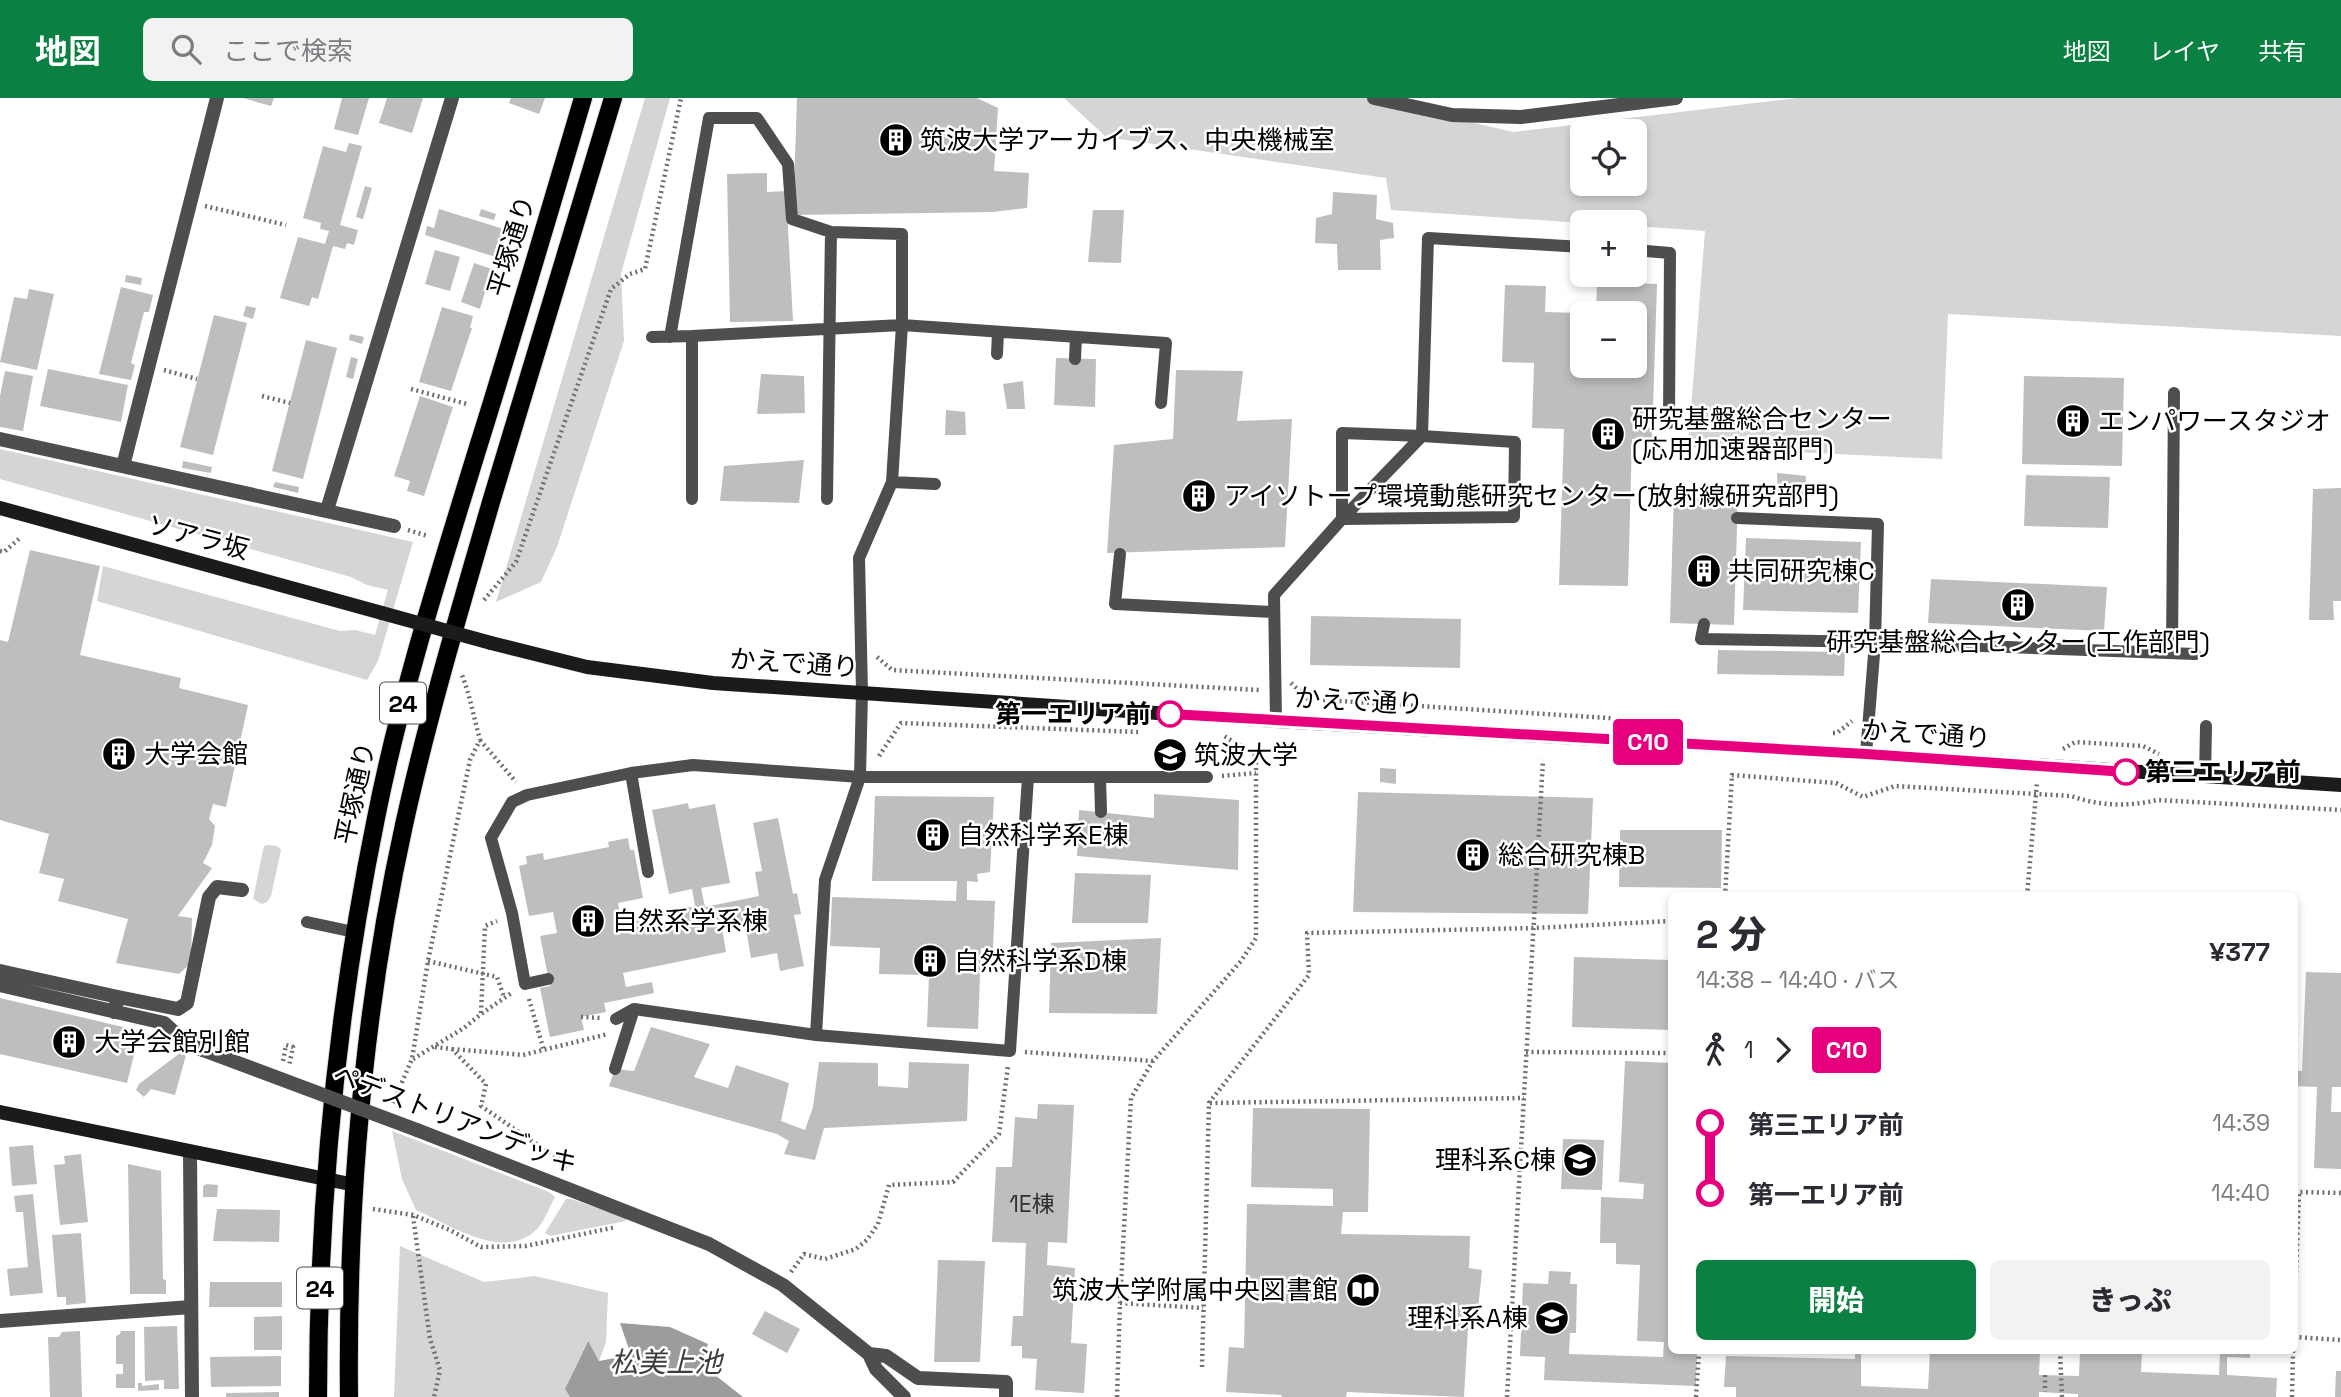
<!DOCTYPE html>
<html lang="ja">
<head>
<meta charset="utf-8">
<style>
	:root { --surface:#fff; --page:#f2f2f3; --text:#2b2b33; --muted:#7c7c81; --accent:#0b8043 }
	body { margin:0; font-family:"Space Grotesk","Noto Sans JP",sans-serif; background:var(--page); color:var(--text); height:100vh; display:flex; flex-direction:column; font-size:26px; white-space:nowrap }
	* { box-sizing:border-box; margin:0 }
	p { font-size:23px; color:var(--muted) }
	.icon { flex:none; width:38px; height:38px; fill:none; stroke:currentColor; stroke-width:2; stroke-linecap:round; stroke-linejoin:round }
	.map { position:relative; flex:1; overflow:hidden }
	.sheet { position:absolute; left:1668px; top:794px; width:630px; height:462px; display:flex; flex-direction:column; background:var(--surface); border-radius:10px; box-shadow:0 4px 10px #0003 }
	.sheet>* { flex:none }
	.badge { padding:0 14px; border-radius:5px; font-size:24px; line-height:46px }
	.buttons { position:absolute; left:1570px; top:21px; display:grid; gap:14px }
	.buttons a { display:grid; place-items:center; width:77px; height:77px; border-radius:10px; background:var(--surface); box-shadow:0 4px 10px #0003; font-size:35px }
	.map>.badge { position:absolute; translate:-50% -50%; box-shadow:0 0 0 4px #fff }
	.legs { display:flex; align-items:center; gap:10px; height:77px; padding:0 28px; font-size:23px }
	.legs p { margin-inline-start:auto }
	.headline { display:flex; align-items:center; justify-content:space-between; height:119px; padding:0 28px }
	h1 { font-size:38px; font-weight:800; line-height:52px }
	.action { display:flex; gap:14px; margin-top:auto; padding:14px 28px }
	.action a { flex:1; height:80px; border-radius:10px; background:var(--accent); color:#fff; font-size:28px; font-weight:800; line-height:80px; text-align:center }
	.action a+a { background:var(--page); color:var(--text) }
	ul { padding:0 28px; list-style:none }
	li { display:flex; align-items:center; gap:24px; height:70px; font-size:26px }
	li i { display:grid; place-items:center; width:10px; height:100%; margin:0 9px; background:currentColor }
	li i::after { content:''; width:18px; height:18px; margin:-9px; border:5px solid; border-radius:50%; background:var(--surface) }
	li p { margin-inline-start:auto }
	li:first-child i { background:linear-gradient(#0000 50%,currentColor 0) }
	li:last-child i { background:linear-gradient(currentColor 50%,#0000 0) }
	header { display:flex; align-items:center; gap:42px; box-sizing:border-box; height:98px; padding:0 35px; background:var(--accent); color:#fff }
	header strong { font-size:33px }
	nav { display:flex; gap:38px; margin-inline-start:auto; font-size:24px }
	.search { width:490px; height:63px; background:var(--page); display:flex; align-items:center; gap:18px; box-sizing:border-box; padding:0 24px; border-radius:10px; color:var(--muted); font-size:26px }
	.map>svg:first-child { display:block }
	.green { fill:#d5d5d5; fill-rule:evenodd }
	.water { fill:#9c9c9c }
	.building { fill:#bebebe }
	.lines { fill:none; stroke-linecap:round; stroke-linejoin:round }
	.primary-casing { stroke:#dbdbdb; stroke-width:20 }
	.path { stroke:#707070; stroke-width:4.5; stroke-dasharray:2 3.5; stroke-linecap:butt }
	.lane { stroke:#4e4e4e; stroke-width:12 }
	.street { stroke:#4e4e4e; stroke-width:14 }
	.secondary { stroke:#1b1b1b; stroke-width:14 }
	.primary { stroke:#000; stroke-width:18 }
	.street-bridge { stroke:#4e4e4e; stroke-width:14 }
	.secondary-bridge { stroke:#1b1b1b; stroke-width:14 }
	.line-1-casing { stroke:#fff; stroke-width:16 }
	.line-1 { stroke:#e6007e; stroke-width:10 }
	.stop-1-dot { fill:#fff; stroke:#e6007e; stroke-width:3.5 }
	.labels { text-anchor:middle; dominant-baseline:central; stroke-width:5; stroke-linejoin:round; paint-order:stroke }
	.number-label { font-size:23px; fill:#303030 }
	.shield { fill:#fff; stroke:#4c4c4c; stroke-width:2 }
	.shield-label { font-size:24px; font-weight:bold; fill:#000 }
	.poi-label { font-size:26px; fill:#000; stroke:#fff; text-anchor:start }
	.street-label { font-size:26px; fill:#000; stroke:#fff }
	.stop-label { font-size:26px; font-weight:bold; fill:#000; stroke:#fff; text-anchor:end }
	.water-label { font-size:28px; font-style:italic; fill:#3d3d3d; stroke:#fff }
</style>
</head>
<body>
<header>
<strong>地図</strong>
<div class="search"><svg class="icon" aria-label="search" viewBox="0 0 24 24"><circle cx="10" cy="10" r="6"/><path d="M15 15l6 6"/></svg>ここで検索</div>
<nav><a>地図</a><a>レイヤ</a><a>共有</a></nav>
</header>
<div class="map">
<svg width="2341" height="1299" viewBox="0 0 2341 1299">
	<rect width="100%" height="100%" fill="#fff"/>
	<path class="green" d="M645 0H670L621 176 624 243 557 449 541 484 496 504Z
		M1064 0H1367L1513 34 1797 0H2341V238L1948 216 1942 361 1688 349 1705 133 1635 128 1634 124 1582 125 1391 112 1386 80 1106 39ZM1582 33H1634V86H1582Z
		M0 351 413 444 378 563 367 582 97 503 103 468 340 533 355 532 375 537 388 492 367 487 351 479 0 381Z
		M268 747 277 748 281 752 271 798 267 804 262 806 253 801 263 752 264 748Z
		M392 1033 549 1094 555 1099C549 1110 544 1125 535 1133 502 1163 448 1126 416 1112L402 1081Z
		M566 1101H571L626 1120V1123L550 1138 545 1135Z
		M400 1148 484 1184 535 1178 608 1195 606 1244 599 1263 587 1244 565 1291 570 1299H394Z"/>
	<path class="water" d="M620 1225 670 1229 708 1246 701 1266 743 1299H570L565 1291 588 1243 599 1263 631 1257Z"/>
	<path class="building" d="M243 0H274L271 8Z
		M342 0H369L358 37 334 31Z
		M387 0H423L412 35 379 25Z
		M511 0H545L539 16 509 5Z
		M797 0H977L998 10 994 73 1029 75 1027 110 993 114 793 117Z
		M349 45 362 48 340 127 358 132 354 147 347 145 345 151 333 148 318 201 312 199 309 208 280 200 298 139 325 146 329 133 320 131 321 125 303 120 323 48 346 54Z
		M767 75V94L786 93 793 223 730 224 727 76Z
		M365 88 372 90 363 121 356 119Z
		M1333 94 1377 97 1376 121 1393 125 1394 140 1380 142 1381 172H1338L1337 146 1315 145 1316 120 1332 116Z
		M439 111 507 132 499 160 425 137 427 128 434 130Z
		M481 111 496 116 494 122 479 118Z
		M1093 112H1124L1121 165 1088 164Z
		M435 152 460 159 450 193 425 186Z
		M474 165 492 171 480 211 461 204Z
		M126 177 142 180 141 187 125 184Z
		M1597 184 1657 186 1652 341H1632L1628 488 1559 487 1564 331 1532 330 1534 265 1502 264 1505 187 1546 188 1545 214 1582 215V268H1634V215H1596Z
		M121 189 153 197 149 214H144L131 265 135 267 131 282 99 276Z
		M29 191 54 196 37 272 0 264 14 199 27 201Z
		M246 208 256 210 253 221 243 218Z
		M442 209 473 218 470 230H472L451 293 419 284Z
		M214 217 247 225 213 357 180 349Z
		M350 236 364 239 362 246 349 242Z
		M306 242 337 250 303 381 272 373Z
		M351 259 358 261 353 281 346 279Z
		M1056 260 1096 261 1095 309 1054 307Z
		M48 271 128 287 121 324 40 308Z
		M1176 272 1243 273 1237 323 1292 321 1285 449 1107 455 1114 347 1173 341Z
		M5 273 33 278 23 333 0 329V298Z
		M761 276 804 278 805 315 757 316Z
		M2024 278 2124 280 2122 368 2022 366Z
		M1023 283 1025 311H1007L1003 286Z
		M420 298 453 309 424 398 407 393 410 383 394 378Z
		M946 312 965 314 966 337H945Z
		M804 362 799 405 720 403 724 368Z
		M183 363 212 369 211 375 182 370Z
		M1777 375 1806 378 1805 398 1778 399Z
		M2026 377 2110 379 2108 430 2024 428Z
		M275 384 299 389 298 395 273 389Z
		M2341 390V503H2333L2334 522H2309L2313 391Z
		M1674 395 1738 396 1734 527 1670 525Z
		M1746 440 1861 444 1858 515 1743 512Z
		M30 452 100 468 80 557 181 580 179 590 248 607 226 709 213 706 209 721 215 728 212 747 203 765 212 770 178 818 192 820 191 865 179 876 116 865 128 821 58 803 64 781 39 775 49 736 0 722V542L8 544Z
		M1931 481 2107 489 2104 533 1928 525Z
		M1311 518 1461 521 1460 570 1310 567Z
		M1718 552 1845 554 1844 578 1717 576Z
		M1380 670 1396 671V686L1380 684Z
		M1358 694 1593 700 1588 816 1353 814Z
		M1154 696 1239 702 1238 772 1077 758 1079 712 1154 720Z
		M875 698 994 699 990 774 977 776 978 784 967 783V802L995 803 993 851 981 850 978 931 927 929 929 877 879 876 880 850 830 848 832 799 956 803 957 783H872Z
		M688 705 689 711 715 706 730 785 701 790 705 809 759 798 755 774 762 773 753 725 778 720 793 796 797 795 801 816 794 817 804 868 780 873 777 855 751 860 745 826 722 830 726 854 623 875 626 889 652 884 654 895 604 905 606 914 581 919 584 932 550 939 540 890 550 888 540 838 557 835 553 814 529 818 519 768 527 766 526 758 543 755 544 762 609 749 608 744 628 740 630 752H634L643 800 618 805 622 825 640 822 642 833 670 827 667 814 695 808 692 791 669 796 652 712Z
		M1620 732H1722L1721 790 1619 789Z
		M1075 775 1151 777 1148 825H1072Z
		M1161 840 1157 916 1049 915 1051 845Z
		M1574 859 1671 862V932L1572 929Z
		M2306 874 2341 875V989H2332L2331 1014H2341V1071L2314 1070 2317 989 2294 988V972L2302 973Z
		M0 900 140 933 127 985 0 956Z
		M651 929 710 946 694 979 728 990 736 967 789 985 781 1023 805 1032 813 1009 819 964 878 965V988L908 990 909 964 969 966 967 1023 824 1030 815 1062 784 1056 789 1043 777 1036 609 988 615 971 634 973Z
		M180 955 186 957 175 997 151 991 144 999 136 992 139 986Z
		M1625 963 1671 965V1253H1697L1696 1288 1544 1282 1545 1259 1520 1258 1523 1185 1548 1186 1549 1173 1571 1174 1570 1186H1577L1576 1235H1570L1569 1256 1663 1259 1664 1244 1637 1243 1640 1167 1616 1166V1145H1600L1601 1099 1643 1101 1644 1086 1619 1084Z
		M1038 1006 1074 1007 1067 1145 1048 1144 1047 1167 1075 1170 1071 1245 1087 1246 1084 1295 1035 1292 1037 1261 1022 1260V1248H1011L1013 1218H1023L1026 1145 992 1144 996 1069H1012L1015 1019 1037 1021Z
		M1253 1010 1370 1011 1368 1114H1343L1341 1136 1470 1138 1469 1170 1482 1172 1478 1212H1469L1464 1299 1347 1294 1346 1299H1281L1282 1297 1226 1294 1229 1249 1244 1250 1247 1106 1333 1108V1091L1251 1089Z
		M1563 1041 1604 1042 1602 1092 1561 1091Z
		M33 1047 37 1086 12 1088 9 1049Z
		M81 1056 88 1124 60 1127 54 1067 65 1066 64 1058Z
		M128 1066 161 1073 163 1181 166 1182V1196H130Z
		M207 1086 218 1087 217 1099H203V1088Z
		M33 1096 43 1195 10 1198 7 1171 28 1169 23 1114H16L14 1098Z
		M217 1111 280 1112 279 1144 213 1143Z
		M81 1135 86 1205 66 1207V1199H57L52 1137Z
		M938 1162 985 1163 980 1264H934Z
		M210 1184H282V1209H209Z
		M765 1213 800 1231 787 1255 752 1236Z
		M282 1218V1252H254V1219Z
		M177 1228 179 1291H164V1282L145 1283 144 1229Z
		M80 1233 82 1299H50L48 1239H59L62 1234Z
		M121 1233H135V1290H116V1276H123V1266H116V1238L120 1236Z
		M1855 1253H1861V1288L1928 1291 1930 1253H2040L2039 1277 2079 1278 2080 1253H2142L2141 1274 2219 1277 2220 1253H2250V1260L2227 1259V1277L2277 1280 2276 1299H2078V1296L2039 1294V1299H1736V1289H1724L1726 1258 1855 1261Z
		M281 1258V1288L211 1289 210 1259Z
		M2336 1273H2341V1299H2335Z
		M138 1285H142V1288L159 1286V1292L138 1293Z
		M279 1294V1299H226V1295Z"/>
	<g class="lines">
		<g class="primary-casing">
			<path id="primary" d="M318 1299C318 1104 337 911 376 720 401 594 441 470 479 346 515 231 549 115 583 0
				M349 1299C347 1109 363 913 404 727 428 618 460 511 491 404 531 269 573 135 613 0"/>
		</g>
		<path class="path" d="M205 108 286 127
			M164 272 197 281
			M411 291 467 306
			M262 298 290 305
			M408 432 428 438
			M0 453 4 454 21 439
			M484 502 516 464 611 191 630 176 645 171 681 0
			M877 559 892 572 1259 592
			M1291 585 1308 601 1671 624
			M1833 635H1837L1852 623
			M480 642 516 684
			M2063 651 2075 644 2143 648 2159 656
			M879 658 901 625 1138 634
			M1222 678 1256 675
			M1725 798 1732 677 1836 685 1863 699 1895 688 2071 698C2099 708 2128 709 2157 702L2341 712
			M2027 798 2037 684
			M428 863 497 879 504 899
			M529 901 544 953
			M481 915 485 828 497 823
			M581 919 601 920
			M435 949 452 951 486 986 481 1008 558 1061 566 1072
			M452 951 523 957 608 936
			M1025 954 1153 963
			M1526 954 1671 955
			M413 961 464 930 481 916 513 894
			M283 963 286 947 293 949 289 968
			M393 1005 412 961 428 863 470 662 480 642C474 620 470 598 462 577
			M1210 1005 1524 1000
			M373 1111 413 1117 450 1132 481 1149 526 1148 616 1129
			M413 1118 430 1241 440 1272 434 1299
			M791 1174 804 1156 825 1161 856 1151 867 1142 878 1126 889 1087 953 1084 999 1036 1008 968
			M1120 1205 1203 1210
			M2294 1230 2299 1094 2341 1095
			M2294 1239 2341 1242
			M2060 1253 2062 1299
			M1202 1269 1209 1005 1309 877 1307 835 1534 830 1671 823
			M2045 1277V1294
			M1117 1299 1120 1205 1131 1000 1153 963 1241 863 1256 840V657L1224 638
			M1507 1299 1543 662
			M1696 1299 1699 1253
			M2292 1299 2293 1253"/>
		<path class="lane" d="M1634 152 1670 155 1669 325
			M652 239 692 238
			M997 256 998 234
			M1075 261 1076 239
			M1422 338 1342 335V421L1514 419 1515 344 1422 338 1428 140 1582 149
			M892 384 935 386
			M692 401V238L902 227 1166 245 1161 305
			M827 401 831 134
			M1737 420 1878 426 1875 544 1866 656
			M1120 456 1115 506 1274 514
			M1704 526 1701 541 1875 544 2195 556
			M2172 555 2174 295
			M1276 623 1274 497 1342 421 1422 338
			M631 675 648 774
			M1100 679 1101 714
			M2205 679 2206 628
			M307 824 354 834
			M548 881 525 886 512 815 491 740 512 704 527 697 631 675 693 667 860 679 862 594 859 460 892 384 902 227V136L831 134 792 121 788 66 757 20H709L670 239
			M616 921 634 911 816 937 1010 953 1028 679
			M816 937 825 782 860 679H1207
			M615 971 634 911"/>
		<path class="street" d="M1374 0 1452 17 1521 19 1676 0
			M0 341 394 428
			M123 368 217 0
			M327 412 452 0
			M0 873 118 899
			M0 887 164 925 185 944 203 952
			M114 914 118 899 178 911 187 905 209 799 217 789 242 792
			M417 1032 709 1146 783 1187 869 1256 886 1258 918 1280 1006 1284V1299
			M190 1055 192 1299
			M0 1223 191 1209
			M869 1256 876 1271 904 1299"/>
		<path class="secondary" d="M0 410 382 515
			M491 545 587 569 713 585 1276 623 1866 656 2341 687
			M0 1014 355 1087"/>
		<use href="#primary" class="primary"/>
		<path class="street-bridge" d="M203 952 417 1032"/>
		<path class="secondary-bridge" d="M382 515 491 545"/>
	</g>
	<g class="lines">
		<g class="line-1-casing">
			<path id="line-1" d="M1170 616 1866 656 2126 674"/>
		</g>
		<use href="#line-1" class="line-1"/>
	</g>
	<defs>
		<g id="building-disc" transform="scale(1.75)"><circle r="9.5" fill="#000" stroke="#fff"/><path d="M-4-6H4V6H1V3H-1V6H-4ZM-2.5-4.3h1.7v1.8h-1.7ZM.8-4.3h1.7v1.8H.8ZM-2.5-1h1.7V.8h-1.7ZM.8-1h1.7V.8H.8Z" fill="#fff"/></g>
		<g id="university-disc" transform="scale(1.75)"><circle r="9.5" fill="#000" stroke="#fff"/><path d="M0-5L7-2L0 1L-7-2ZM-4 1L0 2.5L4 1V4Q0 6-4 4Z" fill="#fff"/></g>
		<g id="school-disc" transform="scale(1.75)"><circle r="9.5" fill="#000" stroke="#fff"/><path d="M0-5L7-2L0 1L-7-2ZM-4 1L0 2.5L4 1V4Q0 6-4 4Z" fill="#fff"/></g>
		<g id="library-disc" transform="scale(1.75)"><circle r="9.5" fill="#000" stroke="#fff"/><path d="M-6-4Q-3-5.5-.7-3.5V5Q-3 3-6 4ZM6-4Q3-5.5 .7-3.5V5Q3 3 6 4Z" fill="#fff"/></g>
	</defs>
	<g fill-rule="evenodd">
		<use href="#building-disc" x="896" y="42"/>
		<use href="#building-disc" x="2073" y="323"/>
		<use href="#building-disc" x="1608" y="336"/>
		<use href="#building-disc" x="1199" y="398"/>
		<use href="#building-disc" x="1704" y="473"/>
		<use href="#building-disc" x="2018" y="507"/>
		<use href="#building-disc" x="119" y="656"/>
		<use href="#university-disc" x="1170" y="657"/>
		<use href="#building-disc" x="933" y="737"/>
		<use href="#building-disc" x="1473" y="757"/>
		<use href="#building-disc" x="588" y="823"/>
		<use href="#building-disc" x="930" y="863"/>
		<use href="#building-disc" x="69" y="944"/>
		<use href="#school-disc" x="1580" y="1062"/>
		<use href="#library-disc" x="1363" y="1192"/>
		<use href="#school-disc" x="1552" y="1220"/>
	</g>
	<g class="stop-1-dot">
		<circle cx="1170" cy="616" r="12"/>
		<circle cx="2126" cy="674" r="12"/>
	</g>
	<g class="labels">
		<g class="number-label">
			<text x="1032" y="1106">1E棟</text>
		</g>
		<g class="shield">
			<rect x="380" y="584.5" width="46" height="41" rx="5"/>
			<rect x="297" y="1169.5" width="46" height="41" rx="5"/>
		</g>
		<g class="shield-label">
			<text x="403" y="605">24</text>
			<text x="320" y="1190">24</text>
		</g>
		<g class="poi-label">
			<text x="920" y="42">筑波大学アーカイブス、中央機械室</text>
			<text x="1632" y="321">研究基盤総合センター<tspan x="1632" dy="30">(応用加速器部門)</tspan></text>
			<text x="2098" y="323">エンパワースタジオ</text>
			<text x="1224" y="398">アイソトープ環境動態研究センター(放射線研究部門)</text>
			<text x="1728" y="473">共同研究棟C</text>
			<text x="2018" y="544" text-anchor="middle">研究基盤総合センター(工作部門)</text>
			<text x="144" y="656">大学会館</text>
			<text x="1194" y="657">筑波大学</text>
			<text x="958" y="737">自然科学系E棟</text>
			<text x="1498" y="757">総合研究棟B</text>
			<text x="612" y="823">自然系学系棟</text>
			<text x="954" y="863">自然科学系D棟</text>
			<text x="94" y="944">大学会館別館</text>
			<text x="1556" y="1062" text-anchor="end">理科系C棟</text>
			<text x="1338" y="1192" text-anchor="end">筑波大学附属中央図書館</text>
			<text x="1528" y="1220" text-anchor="end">理科系A棟</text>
		</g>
		<g class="street-label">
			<text transform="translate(511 148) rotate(-73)">平塚通り</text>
			<text transform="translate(198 439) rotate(15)">ソアラ坂</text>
			<text transform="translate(794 565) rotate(4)">かえで通り</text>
			<text transform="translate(1359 603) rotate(3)">かえで通り</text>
			<text transform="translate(1926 636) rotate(4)">かえで通り</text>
			<text transform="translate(355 695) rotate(-78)">平塚通り</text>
			<text transform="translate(455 1021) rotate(21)">ペデストリアンデッキ</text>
		</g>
		<g class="stop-label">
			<text x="1151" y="616">第一エリア前</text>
			<text x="2145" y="674" text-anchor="start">第三エリア前</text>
		</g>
		<g class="water-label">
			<text x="666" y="1264">松美上池</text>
		</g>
	</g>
</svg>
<div class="buttons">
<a><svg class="icon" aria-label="locate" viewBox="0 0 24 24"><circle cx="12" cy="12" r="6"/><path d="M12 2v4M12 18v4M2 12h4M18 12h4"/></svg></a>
<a>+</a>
<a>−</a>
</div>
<b class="badge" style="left:1648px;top:644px;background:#e6007e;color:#fff">C10</b>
<section class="sheet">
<div class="headline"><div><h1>2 分</h1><p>14:38 – 14:40 · バス</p></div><b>¥377</b></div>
<div class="legs"><svg class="icon" aria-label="walk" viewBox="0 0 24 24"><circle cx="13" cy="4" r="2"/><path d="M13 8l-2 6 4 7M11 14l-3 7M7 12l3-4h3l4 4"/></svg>1<svg class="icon" aria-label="forward" viewBox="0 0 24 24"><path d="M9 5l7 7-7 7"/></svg><b class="badge" style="background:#e6007e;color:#fff">C10</b></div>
<ul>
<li><i style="color:#e6007e"></i><b>第三エリア前</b><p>14:39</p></li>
<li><i style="color:#e6007e"></i><b>第一エリア前</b><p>14:40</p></li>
</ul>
<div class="action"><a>開始</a><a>きっぷ</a></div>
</section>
</div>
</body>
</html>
